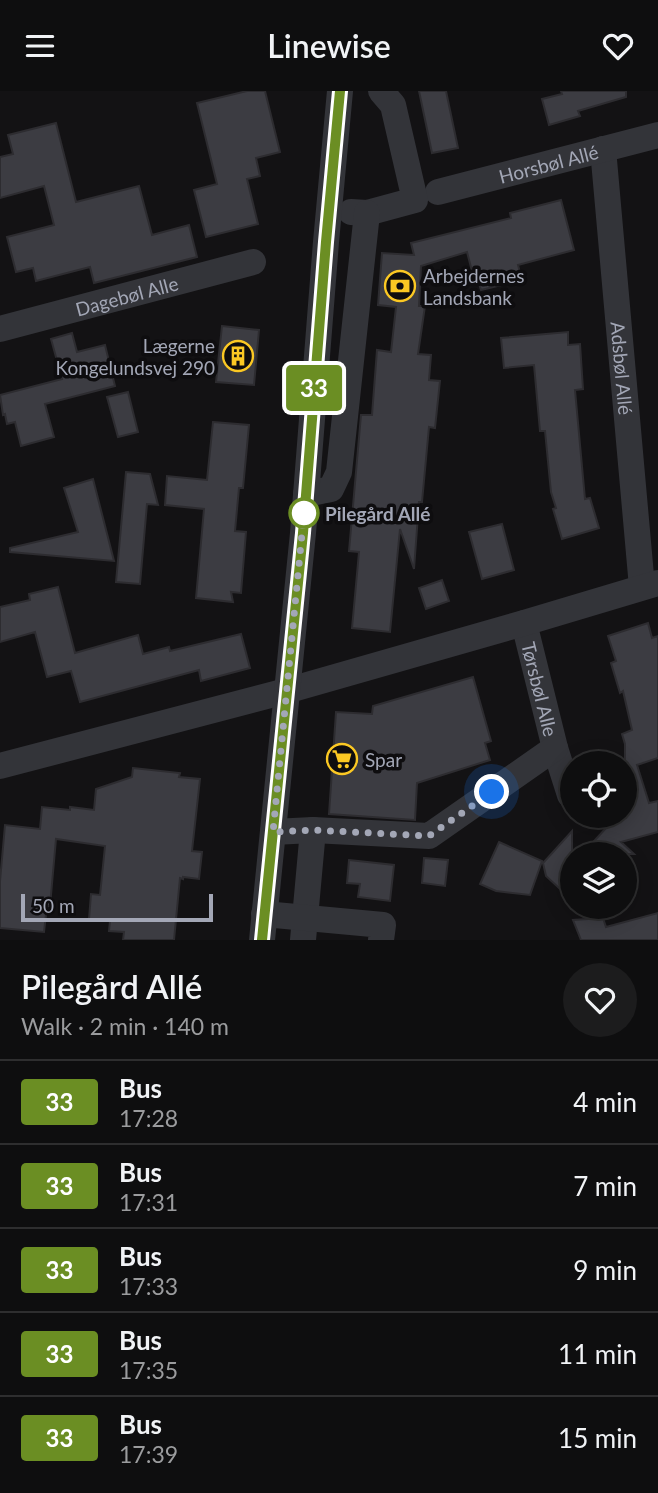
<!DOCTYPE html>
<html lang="en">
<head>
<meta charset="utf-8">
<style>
	:root { --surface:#0e0e0f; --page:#1c1c1d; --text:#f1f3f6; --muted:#9b9c9e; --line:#2e2e2f }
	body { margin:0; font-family:Lato,sans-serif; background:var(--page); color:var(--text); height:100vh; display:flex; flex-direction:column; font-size:26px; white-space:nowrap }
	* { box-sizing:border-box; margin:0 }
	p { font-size:23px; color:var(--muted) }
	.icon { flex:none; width:38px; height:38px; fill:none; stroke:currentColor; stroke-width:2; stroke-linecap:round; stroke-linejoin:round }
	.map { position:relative; height:849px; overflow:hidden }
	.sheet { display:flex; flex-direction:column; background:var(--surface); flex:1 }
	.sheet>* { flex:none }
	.badge { padding:0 14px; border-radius:5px; font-size:24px; line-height:46px }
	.fabs { position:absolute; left:560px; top:660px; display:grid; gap:14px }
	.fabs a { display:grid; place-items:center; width:77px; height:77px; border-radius:50%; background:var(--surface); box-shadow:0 4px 18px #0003,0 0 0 2px var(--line); font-size:35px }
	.scale { position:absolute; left:21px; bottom:18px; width:192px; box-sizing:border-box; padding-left:7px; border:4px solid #a3a7b6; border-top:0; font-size:19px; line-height:24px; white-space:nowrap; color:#a3a7b6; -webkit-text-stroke:5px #0e0d0f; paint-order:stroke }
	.you { position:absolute; width:35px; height:35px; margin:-18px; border:5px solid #fff; border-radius:50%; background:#1a73e8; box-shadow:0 0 0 10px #1a73e833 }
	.map>.badge { position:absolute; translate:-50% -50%; box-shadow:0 0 0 4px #fff }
	.round { display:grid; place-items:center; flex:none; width:74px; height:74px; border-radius:37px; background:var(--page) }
	.headline { display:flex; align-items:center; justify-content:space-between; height:119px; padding:0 21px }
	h1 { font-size:33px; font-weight:600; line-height:52px }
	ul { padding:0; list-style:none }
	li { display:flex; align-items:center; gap:21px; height:84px; padding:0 21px; border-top:2px solid var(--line) }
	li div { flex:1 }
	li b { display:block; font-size:26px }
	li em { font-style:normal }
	li .badge { min-width:77px; font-weight:700; text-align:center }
	header { display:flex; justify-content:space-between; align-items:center; height:91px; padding:0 21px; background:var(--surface); font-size:32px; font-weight:600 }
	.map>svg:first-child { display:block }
	.building { fill:#3c3c42; stroke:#2d2c30; stroke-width:2 }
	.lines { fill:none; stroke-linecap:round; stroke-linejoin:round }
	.minor { stroke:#333439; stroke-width:26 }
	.line-casing { stroke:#fff; stroke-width:16 }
	.line { stroke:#6b8e23; stroke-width:10 }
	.walk { stroke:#a3a7b6; stroke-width:7; stroke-dasharray:0 12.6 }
	.stop-dot { fill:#fff; stroke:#6b8e23; stroke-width:3.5 }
	.labels { text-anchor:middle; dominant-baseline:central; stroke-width:7; stroke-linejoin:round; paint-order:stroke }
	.street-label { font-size:19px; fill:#a3a7b6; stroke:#0e0d0f }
	.poi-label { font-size:19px; fill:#a3a7b6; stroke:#0e0d0f; text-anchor:start }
	.stop-label { font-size:19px; font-weight:bold; fill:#a3a7b6; stroke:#0e0d0f; text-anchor:start }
</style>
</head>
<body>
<header><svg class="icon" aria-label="menu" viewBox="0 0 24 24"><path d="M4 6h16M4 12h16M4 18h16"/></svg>Linewise<svg class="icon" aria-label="heart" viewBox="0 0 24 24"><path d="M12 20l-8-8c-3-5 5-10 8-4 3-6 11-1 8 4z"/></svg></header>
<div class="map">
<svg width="658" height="849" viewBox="0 0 658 849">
	<rect width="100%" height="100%" fill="#131214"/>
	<path class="building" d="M247 0H265L280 61 256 67 260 85 247 88 258 133 206 146 194 99 217 93 197 12Z
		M419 0H446L458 57 432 62Z
		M561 0H626V6L578 20 580 25 549 34 542 8 562 3Z
		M56 32 76 111 139 95 152 144 189 134 197 166 94 192 90 176 36 190 33 177 16 181 7 146 54 134 44 95 0 107V66L13 63 8 44Z
		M561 109 574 159 518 174 522 189 481 199 477 187 474 188 467 161 421 175 419 215H425L418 263 431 264 429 289 440 290 435 337 429 336 422 411H419L414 478 400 438 390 541 352 537 359 461 349 460 361 324H372L377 259 391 261 396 216 378 214 382 162 414 164 411 152 511 127 510 122Z
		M222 235 259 239 254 294 216 291Z
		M568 241V254L580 253 583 298 575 299 585 408 590 407 599 437 562 448 553 418 556 417 551 401 545 340H540L534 274 504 277 501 247Z
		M72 242 77 261 105 254 115 295 45 313 54 346 21 355 15 331 7 333 5 323 3 324 0 304 62 288 51 248Z
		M128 301 138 341 118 346 107 306Z
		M213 331 249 334 243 397H239L235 440 246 441 241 502 231 501 233 511 196 507 204 418 165 414 167 385 207 389Z
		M126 381 150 383 158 414 147 413 140 493 116 491Z
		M93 388 114 470 10 461V457L78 441 64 397Z
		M502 433 514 479 482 488 469 441Z
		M442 489 449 510 426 518 419 497Z
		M58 496 75 562 138 544 143 563 169 556 170 560 241 543 250 577 201 590 199 579 80 611 71 580 47 586 35 541 0 551V516L30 509 29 503Z
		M648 532 652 547 658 545V667L637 674 649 712 658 710V741L621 751 634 763H606L600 757 584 761 618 724H625V653L622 643 632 639 623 600 620 602 611 572 616 570 608 545Z
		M473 586 491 650 485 652 490 669 417 692 415 729 329 723 336 621 372 623 373 615Z
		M133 677 180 682 179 686 200 688 192 760 202 761 199 788 183 786V788L180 787 174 849H123L124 841 109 840 110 830 89 828 91 803 100 804 105 755 56 748 50 815H47L44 841 0 837V790L5 734 40 738 42 716 70 719V716L94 719 96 698 132 686Z
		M572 740V809L546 785 543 772Z
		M499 751 542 770 530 804 496 800 480 793Z
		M424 767 448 769 445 795 422 792Z
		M349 769 394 774 390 810 358 806 360 793 347 792Z
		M658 822V849H581L573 829 603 827 606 836Z"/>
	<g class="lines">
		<g class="minor">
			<path id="s1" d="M603 58 642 496"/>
			<path id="s2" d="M438 101 658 44"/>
			<path d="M351 121 367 122 415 109 393 14 381 0"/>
			<path id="s3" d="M0 238 253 171"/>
			<path d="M306 403 331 398 339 381 367 122"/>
			<path id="s4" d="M524 532 555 657 570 704"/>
			<path d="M0 675 286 600 524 532 658 492"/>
			<path d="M313 739 429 745 555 657"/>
			<path d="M273 741 313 739 303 849"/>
			<path d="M264 823 383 834 381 849"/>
			<path d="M262 849 303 442 326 151 340 0"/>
		</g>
	</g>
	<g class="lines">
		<g class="line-casing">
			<path id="line" d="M262 849 303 442 326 151 340 0"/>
		</g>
		<use href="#line" class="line"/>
		<path class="walk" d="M304 422 273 741 313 739 429 745 492 701"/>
	</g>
	<defs>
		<g id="bank-ring" transform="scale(1.575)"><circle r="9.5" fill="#0e0d0f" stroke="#fbc823" stroke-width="1.5"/><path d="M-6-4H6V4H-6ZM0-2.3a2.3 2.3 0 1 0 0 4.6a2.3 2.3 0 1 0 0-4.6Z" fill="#fbc823"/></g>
		<g id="building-ring" transform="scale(1.575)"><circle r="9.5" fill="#0e0d0f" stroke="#fbc823" stroke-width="1.5"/><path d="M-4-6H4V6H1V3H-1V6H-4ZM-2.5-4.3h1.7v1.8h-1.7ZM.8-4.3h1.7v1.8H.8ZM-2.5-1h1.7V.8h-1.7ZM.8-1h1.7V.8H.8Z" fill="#fbc823"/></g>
		<g id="supermarket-ring" transform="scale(1.575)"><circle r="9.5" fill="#0e0d0f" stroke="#fbc823" stroke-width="1.5"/><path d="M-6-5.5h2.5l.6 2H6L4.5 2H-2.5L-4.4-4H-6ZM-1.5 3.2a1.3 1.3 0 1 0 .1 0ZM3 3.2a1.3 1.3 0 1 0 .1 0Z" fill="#fbc823"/></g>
	</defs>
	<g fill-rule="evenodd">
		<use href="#bank-ring" x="400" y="195"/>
		<use href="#building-ring" x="238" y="265"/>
		<use href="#supermarket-ring" x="342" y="668"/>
	</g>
	<circle class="stop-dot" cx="304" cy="422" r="14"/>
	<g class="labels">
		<g class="street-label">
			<text stroke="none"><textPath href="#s2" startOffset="114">Horsbøl Allé</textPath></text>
			<text stroke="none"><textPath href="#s3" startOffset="131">Dagebøl Alle</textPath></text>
			<text stroke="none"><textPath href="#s1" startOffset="220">Adsbøl Allé</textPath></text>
			<text stroke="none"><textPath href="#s4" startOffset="68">Tørsbøl Alle</textPath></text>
		</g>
		<g class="poi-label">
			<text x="423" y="184">Arbejdernes<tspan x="423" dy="22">Landsbank</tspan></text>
			<text x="215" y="254" text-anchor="end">Lægerne<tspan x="215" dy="22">Kongelundsvej 290</tspan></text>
			<text x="365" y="668">Spar</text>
		</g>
		<g class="stop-label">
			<text x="325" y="422">Pilegård Allé</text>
		</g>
	</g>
</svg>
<div class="fabs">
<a><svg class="icon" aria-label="locate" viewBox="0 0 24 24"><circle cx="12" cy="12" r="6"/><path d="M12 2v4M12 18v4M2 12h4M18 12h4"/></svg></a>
<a><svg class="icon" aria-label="layers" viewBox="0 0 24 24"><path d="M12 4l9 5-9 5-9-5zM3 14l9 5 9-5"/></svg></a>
</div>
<div class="scale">50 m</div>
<div class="you" style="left:492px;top:701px"></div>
<b class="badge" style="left:314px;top:297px;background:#6b8e23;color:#fff">33</b>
</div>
<section class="sheet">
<div class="headline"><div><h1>Pilegård Allé</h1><p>Walk · 2 min · 140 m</p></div><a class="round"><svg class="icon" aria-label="heart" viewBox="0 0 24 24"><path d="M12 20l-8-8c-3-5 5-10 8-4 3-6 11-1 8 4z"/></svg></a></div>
<ul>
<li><span class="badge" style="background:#6b8e23;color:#fff">33</span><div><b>Bus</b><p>17:28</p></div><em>4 min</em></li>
<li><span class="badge" style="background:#6b8e23;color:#fff">33</span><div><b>Bus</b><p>17:31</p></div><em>7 min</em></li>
<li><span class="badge" style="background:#6b8e23;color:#fff">33</span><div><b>Bus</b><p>17:33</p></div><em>9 min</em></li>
<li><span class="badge" style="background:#6b8e23;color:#fff">33</span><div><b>Bus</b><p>17:35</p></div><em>11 min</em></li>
<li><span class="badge" style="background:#6b8e23;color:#fff">33</span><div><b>Bus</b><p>17:39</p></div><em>15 min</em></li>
</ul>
</section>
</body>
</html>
